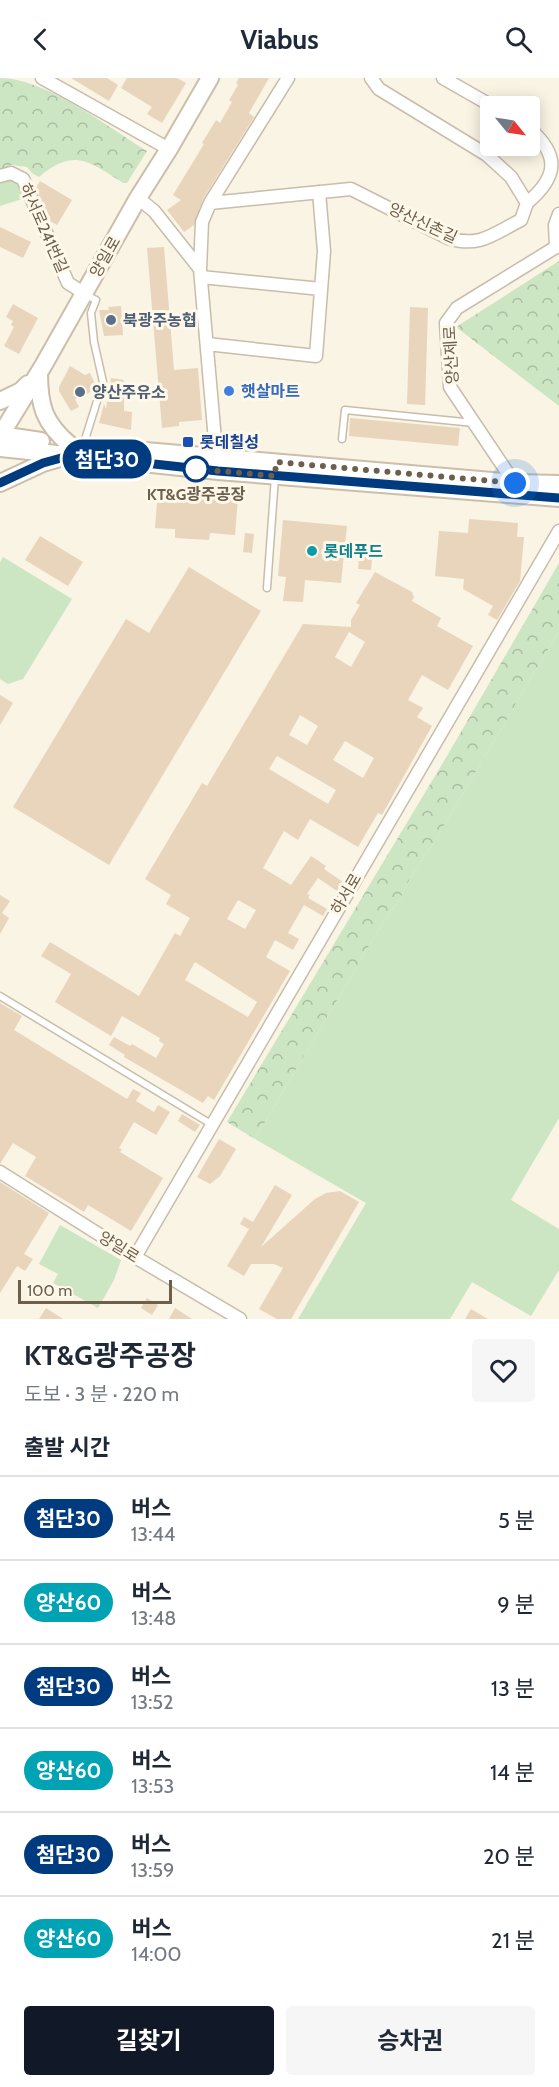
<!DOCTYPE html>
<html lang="ko">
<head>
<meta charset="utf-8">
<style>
	:root { --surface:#fff; --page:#f6f6f7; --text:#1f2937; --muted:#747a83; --line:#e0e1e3; --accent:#111827 }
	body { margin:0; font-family:Cabin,"Noto Sans KR",sans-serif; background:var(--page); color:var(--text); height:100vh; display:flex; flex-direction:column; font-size:22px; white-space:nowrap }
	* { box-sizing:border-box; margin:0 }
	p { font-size:20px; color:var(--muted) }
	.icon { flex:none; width:33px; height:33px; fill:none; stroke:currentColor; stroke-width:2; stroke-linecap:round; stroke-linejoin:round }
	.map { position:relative; height:1241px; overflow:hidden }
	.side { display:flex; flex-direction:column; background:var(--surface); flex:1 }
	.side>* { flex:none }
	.badge { padding:0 12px; border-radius:20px; font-size:21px; line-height:39px }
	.needle { width:39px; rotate:120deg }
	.fabs { position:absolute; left:480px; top:18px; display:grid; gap:12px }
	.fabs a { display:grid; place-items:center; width:60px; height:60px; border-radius:6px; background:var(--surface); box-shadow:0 3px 15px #0003; font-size:30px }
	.scale { position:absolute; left:18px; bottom:15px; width:154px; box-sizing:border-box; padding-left:6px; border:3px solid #6e5e4c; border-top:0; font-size:16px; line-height:21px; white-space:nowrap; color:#6e5e4c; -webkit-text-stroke:4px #fdf8e9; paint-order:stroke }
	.you { position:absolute; width:30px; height:30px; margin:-15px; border:4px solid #fff; border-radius:50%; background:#1a73e8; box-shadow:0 0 0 9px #1a73e833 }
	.map>.badge { position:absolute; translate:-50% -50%; box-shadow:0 0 0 3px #fff }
	h2 { padding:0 24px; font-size:22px; line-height:54px }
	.round { display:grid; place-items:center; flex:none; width:63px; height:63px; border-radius:6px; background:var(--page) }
	.summary { display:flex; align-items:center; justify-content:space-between; height:102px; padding:0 24px }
	h1 { font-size:28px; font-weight:700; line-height:45px }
	.button { display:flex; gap:12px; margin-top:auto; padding:12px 24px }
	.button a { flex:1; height:69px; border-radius:6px; background:var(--accent); color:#fff; font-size:24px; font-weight:700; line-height:69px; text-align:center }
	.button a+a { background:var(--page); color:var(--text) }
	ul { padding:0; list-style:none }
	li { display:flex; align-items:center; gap:18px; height:84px; padding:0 24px; border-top:2px solid var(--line) }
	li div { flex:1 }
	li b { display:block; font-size:22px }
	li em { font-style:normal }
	li .badge { min-width:66px; font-weight:700; text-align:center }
	header { display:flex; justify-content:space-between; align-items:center; height:78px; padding:0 24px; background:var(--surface); font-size:27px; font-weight:700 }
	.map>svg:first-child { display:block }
	.forest { fill:url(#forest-crowns) }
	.green { fill:#cce5c3 }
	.building { fill:#e8d5bc; fill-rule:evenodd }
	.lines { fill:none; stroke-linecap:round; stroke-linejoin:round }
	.lane-casing { stroke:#c8bdab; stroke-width:9 }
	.street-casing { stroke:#c8bdab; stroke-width:15 }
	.secondary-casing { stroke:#cbbeaa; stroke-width:20 }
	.lane { stroke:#fff; stroke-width:6 }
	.street { stroke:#fff; stroke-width:12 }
	.secondary { stroke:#fff; stroke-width:16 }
	.line-casing { stroke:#fff; stroke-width:14 }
	.line { stroke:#003b80; stroke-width:9 }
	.walk { stroke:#6e5e4c; stroke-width:6; stroke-dasharray:0 10.8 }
	.service-dot { fill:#5c6f8a; stroke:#fdf8e9; stroke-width:2 }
	.shop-dot { fill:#3f7fe0; stroke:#fdf8e9; stroke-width:2 }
	.transit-dot { fill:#1a4fb4; stroke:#fdf8e9; stroke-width:2 }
	.stop-dot { fill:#fff; stroke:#003b80; stroke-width:3 }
	.culture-dot { fill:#0f9aa8; stroke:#fdf8e9; stroke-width:2 }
	.labels { text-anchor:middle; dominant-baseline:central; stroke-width:6; stroke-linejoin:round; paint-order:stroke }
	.street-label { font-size:16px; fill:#6e5e4c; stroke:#fdf8e9 }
	.service-label { font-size:16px; font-weight:bold; fill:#4e5e75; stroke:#fdf8e9; text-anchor:start }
	.shop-label { font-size:16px; font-weight:bold; fill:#366cbe; stroke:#fdf8e9; text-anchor:start }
	.transit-label { font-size:16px; font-weight:bold; fill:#164399; stroke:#fdf8e9; text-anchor:start }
	.stop-label { font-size:16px; font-weight:bold; fill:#6e5e4c; stroke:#fdf8e9 }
	.culture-label { font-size:16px; font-weight:bold; fill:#0d838f; stroke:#fdf8e9; text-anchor:start }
</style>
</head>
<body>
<header><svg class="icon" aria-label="back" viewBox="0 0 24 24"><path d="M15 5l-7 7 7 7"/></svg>Viabus<svg class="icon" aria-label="search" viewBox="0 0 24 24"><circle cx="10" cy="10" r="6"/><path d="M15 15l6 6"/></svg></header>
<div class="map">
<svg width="559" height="1241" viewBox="0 0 559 1241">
	<defs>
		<pattern id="forest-crowns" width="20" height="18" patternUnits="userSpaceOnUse" patternTransform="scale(1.5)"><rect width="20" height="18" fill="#cce5c3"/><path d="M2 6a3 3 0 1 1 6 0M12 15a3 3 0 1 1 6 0" fill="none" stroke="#aabda1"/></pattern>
	</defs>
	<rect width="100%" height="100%" fill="#f9f4e3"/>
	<path class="forest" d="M0 0C45 0 108 49 147 73L127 105H123C90 84 74 69 39 99L32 95 27 89 12 87 0 91Z
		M559 183V328L456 249Z
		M559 485V553L435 763 414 793 401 819 382 846 255 1061 227 1044 447 678Z"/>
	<path class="green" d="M10 100 18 104 25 120 0 128V103Z
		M3 479 72 521 23 601 8 606 0 601V484Z
		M559 553V1040L511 1122 559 1151V1192L531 1238 472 1204 450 1241H298L366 1125 255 1061 382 846 401 819 414 793 435 763Z
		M60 1147 121 1182 114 1202 98 1230 53 1205 58 1196 39 1186Z"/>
	<path class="building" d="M71 0H107L118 7 109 23Z
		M127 0H177L186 5 162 45 147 36 152 29 121 10Z
		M239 0H269L249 35 254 39 203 121 194 147 184 154 167 132 181 122 173 117 204 66 202 65 216 42 220 45 232 24 229 22 238 7 236 5Z
		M40 103 72 122 57 147 50 143V138L47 137 36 110Z
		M0 149 31 164 23 180 0 169Z
		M164 169 174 292 198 290 202 342 179 344V348L162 350 147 170Z
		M13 226 38 240 19 276 4 268 14 249 11 247 13 243 6 239Z
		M121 228 123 257 104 258 99 232H109L108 229Z
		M410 229 428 230 425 327 407 326Z
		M70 288 85 297 90 295 96 308 95 312 75 321 79 329 71 333 59 313V309Z
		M111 300 124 302 122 311H124V333L132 334 131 352 99 345 104 326 106 331Z
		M350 340 460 350 458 368 349 358Z
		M158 412 238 420 235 457 210 455 209 462 175 460V451L155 450Z
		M469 441 518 445 517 459H524L520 503 497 542 488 537 493 528 463 511 464 501 435 498 439 453 468 455Z
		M283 442 347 448 341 505 305 502 303 524 283 523 286 499 278 498Z
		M245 455 254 456 252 475 243 474Z
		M40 458 83 484 68 508 25 482Z
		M360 468 373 470 371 492 358 491Z
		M189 489 261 533 109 787 13 729 126 541 149 555Z
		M375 494 412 514 414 519 412 523 441 540 437 548 473 568 448 612 422 597 408 622 423 630 417 639 432 648 382 737 378 735 358 769 310 741 298 762 284 753 263 790 291 807 311 778 326 788 324 791 343 804 337 813 318 800 307 816 310 817 308 820 327 831 323 838 304 827 288 855 299 861 293 872 275 862 266 879 290 893 214 1022 208 1018 203 1025 124 979 125 977 109 967 114 959 130 968 132 966 156 980 164 966 159 963 160 960 122 938 111 958 55 924 71 896 41 878 50 864 139 918 175 855 180 858 190 840 166 826 171 817 145 801 202 705 207 708 303 546 351 549V542L360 527 356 525ZM349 554 365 564 351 589 335 579ZM300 637 318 648 307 667 289 657ZM345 663 374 680 363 700 333 682ZM277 678 336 712 328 726 269 691ZM238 822 256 832 245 851 227 841ZM195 884 257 924 248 939 185 902Z
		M0 617 13 625 0 647Z
		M0 817 10 823 2 835 9 840 0 856Z
		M0 925 22 938 14 952 127 1021 133 1011 141 1015 136 1023 154 1034 158 1027 170 1034 156 1057 134 1044 119 1070 122 1071 120 1074 163 1100 131 1153 88 1127 84 1134 25 1098 36 1079 13 1065 0 1086Z
		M182 1036 200 1047 195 1054 178 1043Z
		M219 1061 236 1071 220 1098 210 1106 197 1099Z
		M0 1104 49 1135 24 1176 33 1181 25 1193 17 1188 0 1215Z
		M275 1107 292 1117 261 1169 315 1121 326 1115 340 1113 359 1124 291 1241H277L259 1231 283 1190 274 1186H251L244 1198 227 1188 249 1151 240 1146 244 1139 253 1144Z
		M147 1220 158 1227 152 1237 141 1230Z
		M46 1230 63 1241H39Z
		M175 1230 192 1241H169Z
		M471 1231 488 1241H465Z"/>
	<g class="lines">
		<g class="lane-casing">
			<path id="lane" d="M342 361 345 332 474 345
				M83 368 103 304 94 264 91 235 96 222 84 216
				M267 510 275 399
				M0 918 211 1046"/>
		</g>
		<g class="street-casing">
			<path id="street" d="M42 0 169 71
				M371 0 379 11 487 77 511 99 527 125
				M443 0 492 28
				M0 98 11 95 23 101 68 205 84 215
				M138 120 154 133 200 191
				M210 125 351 111 448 160C480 170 493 156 521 142L527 125
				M527 125C559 98 559 77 530 51
				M201 199 321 211
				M207 266 316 278 324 173 319 114
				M217 385 200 191 202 144 210 125 288 0
				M517 409 450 309 446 245 457 230 556 169 555 147 559 136
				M0 1094 135 1179 240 1241
				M135 1179 559 453"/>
		</g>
		<g class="secondary-casing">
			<path id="secondary" d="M39 295C39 328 44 345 70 367
				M0 323 21 313 28 306
				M0 357 41 363
				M0 358 43 288 138 120 169 71 210 0
				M99 369 515 405 559 406
				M0 370 218 393 559 420
				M0 405 43 385 60 380"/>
		</g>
		<use href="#lane" class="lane"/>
		<use href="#street" class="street"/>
		<use href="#secondary" class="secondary"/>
	</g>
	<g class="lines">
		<g class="line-casing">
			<path id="line" d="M0 405 43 385 72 377 218 393 559 420"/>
		</g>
		<use href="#line" class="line"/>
		<path class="walk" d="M196 391 275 398 276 384 515 405"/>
	</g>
	<g class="service-dot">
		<circle cx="111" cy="242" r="6"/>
		<circle cx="80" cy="314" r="6"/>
	</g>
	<circle class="shop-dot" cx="229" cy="313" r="6"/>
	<rect class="transit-dot" x="182" y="358" width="12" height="12" rx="3"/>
	<circle class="stop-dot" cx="196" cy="391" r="12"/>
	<circle class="culture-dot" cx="312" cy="473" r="6"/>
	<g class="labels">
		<g class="street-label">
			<text transform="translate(423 145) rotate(25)">양산신촌길</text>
			<text transform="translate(44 150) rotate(66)">하서로241번길</text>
			<text transform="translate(105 179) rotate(-60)">양일로</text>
			<text transform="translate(451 277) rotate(-93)">양산제로</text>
			<text transform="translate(346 816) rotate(-60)">하서로</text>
			<text transform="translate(119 1169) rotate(32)">양일로</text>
		</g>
		<g class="service-label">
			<text x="123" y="242">북광주농협</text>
			<text x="92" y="314">양산주유소</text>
		</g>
		<g class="shop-label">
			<text x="241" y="313">햇살마트</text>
		</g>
		<g class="transit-label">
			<text x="200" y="364">롯데칠성</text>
		</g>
		<g class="stop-label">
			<text x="196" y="416">KT&amp;G광주공장</text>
		</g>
		<g class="culture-label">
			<text x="324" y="473">롯데푸드</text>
		</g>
	</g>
</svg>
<div class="fabs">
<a><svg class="needle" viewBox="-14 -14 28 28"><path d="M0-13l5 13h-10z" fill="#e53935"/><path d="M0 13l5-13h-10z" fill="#747a83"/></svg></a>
</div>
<div class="scale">100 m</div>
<div class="you" style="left:515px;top:405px"></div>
<b class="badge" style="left:107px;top:381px;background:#003b80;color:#fff">첨단30</b>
</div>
<section class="side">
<div class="summary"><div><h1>KT&amp;G광주공장</h1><p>도보 · 3 분 · 220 m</p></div><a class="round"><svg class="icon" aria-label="heart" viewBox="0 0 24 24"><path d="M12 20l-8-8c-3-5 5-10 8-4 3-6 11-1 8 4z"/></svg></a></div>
<h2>출발 시간</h2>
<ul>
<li><span class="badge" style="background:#003b80;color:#fff">첨단30</span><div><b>버스</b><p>13:44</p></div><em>5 분</em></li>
<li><span class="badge" style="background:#00a3b4;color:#fff">양산60</span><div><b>버스</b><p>13:48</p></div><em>9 분</em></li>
<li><span class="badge" style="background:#003b80;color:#fff">첨단30</span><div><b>버스</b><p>13:52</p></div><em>13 분</em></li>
<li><span class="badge" style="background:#00a3b4;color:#fff">양산60</span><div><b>버스</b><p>13:53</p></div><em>14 분</em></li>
<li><span class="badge" style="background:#003b80;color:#fff">첨단30</span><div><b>버스</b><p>13:59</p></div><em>20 분</em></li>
<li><span class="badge" style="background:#00a3b4;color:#fff">양산60</span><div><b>버스</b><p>14:00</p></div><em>21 분</em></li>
</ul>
<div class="button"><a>길찾기</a><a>승차권</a></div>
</section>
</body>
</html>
